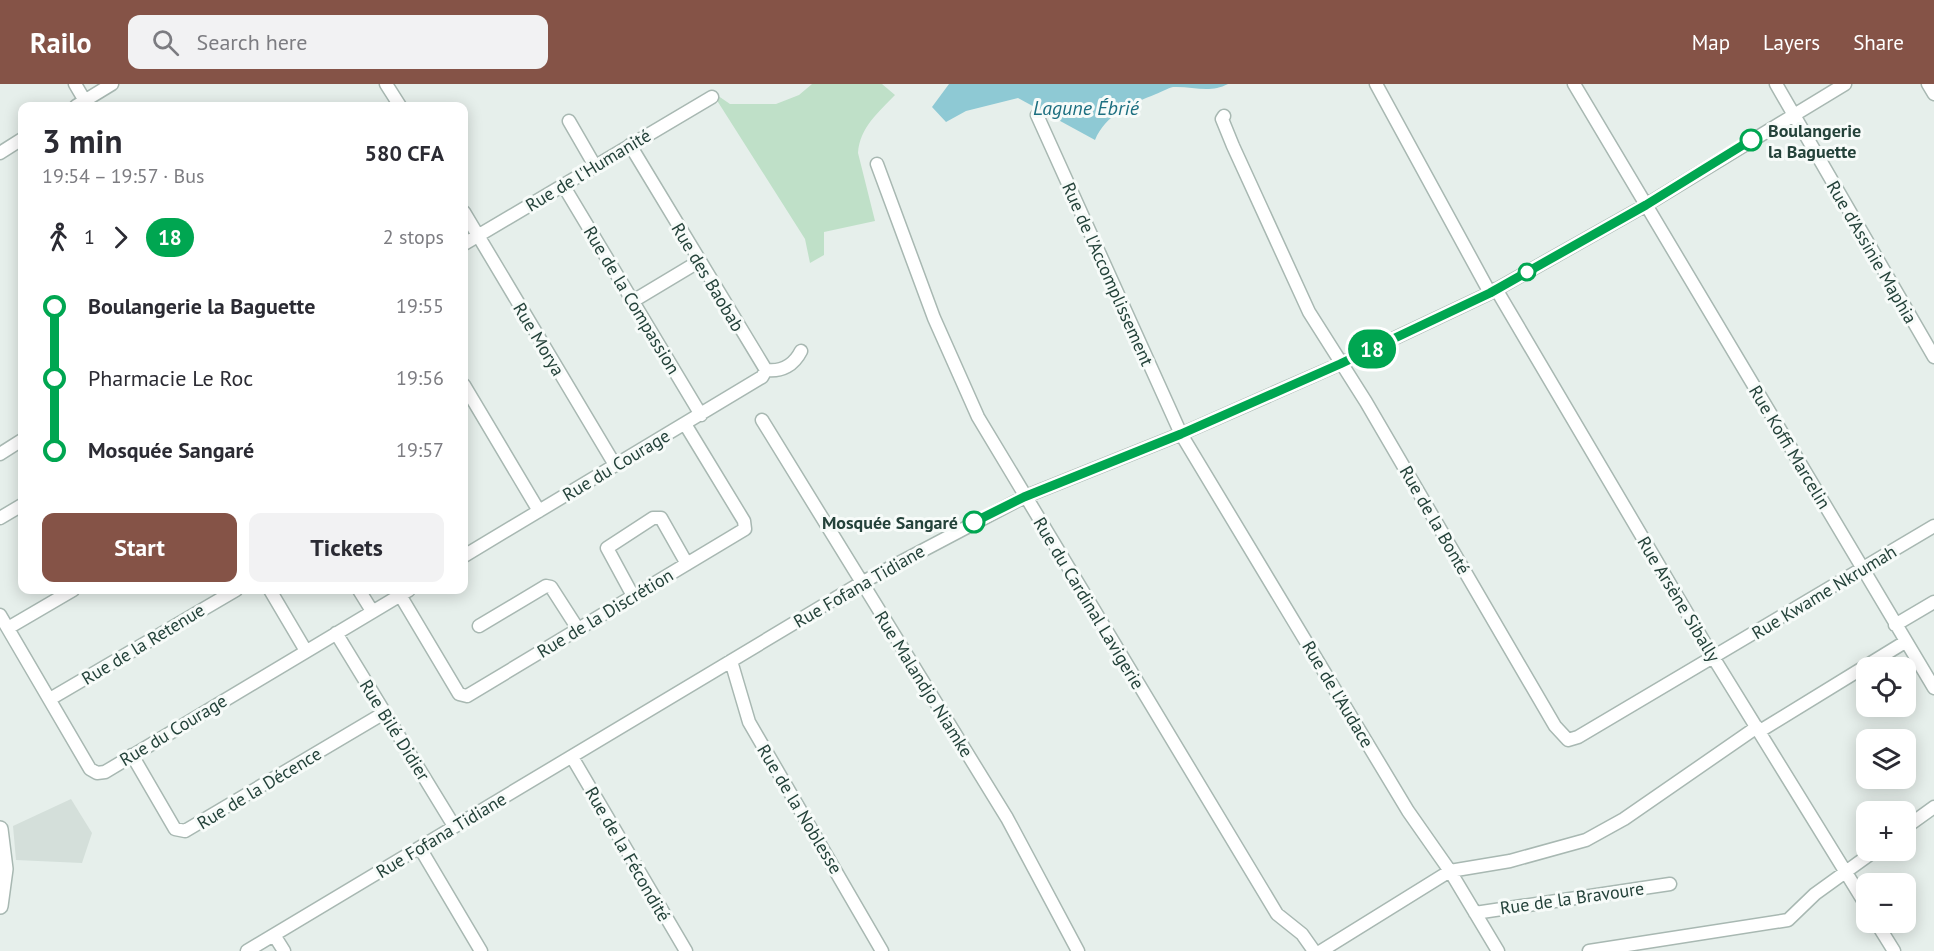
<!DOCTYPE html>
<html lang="en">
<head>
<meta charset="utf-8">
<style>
	:root { --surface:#fff; --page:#f2f2f3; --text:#2b2b33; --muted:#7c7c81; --accent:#855347 }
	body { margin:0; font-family:"PT Sans",sans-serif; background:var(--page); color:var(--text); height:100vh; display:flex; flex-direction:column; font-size:22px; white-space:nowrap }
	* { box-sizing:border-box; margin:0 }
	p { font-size:20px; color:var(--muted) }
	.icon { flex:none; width:33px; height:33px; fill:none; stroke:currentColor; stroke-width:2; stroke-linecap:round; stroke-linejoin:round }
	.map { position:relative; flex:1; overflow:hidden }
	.sheet { position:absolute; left:18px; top:18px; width:450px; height:492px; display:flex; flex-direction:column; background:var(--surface); border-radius:12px; box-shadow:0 3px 15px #0003 }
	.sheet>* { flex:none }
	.badge { padding:0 12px; border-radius:20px; font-size:21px; line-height:39px }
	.tools { position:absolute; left:1856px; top:573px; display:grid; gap:12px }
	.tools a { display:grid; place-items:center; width:60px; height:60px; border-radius:12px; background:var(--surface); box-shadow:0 3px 15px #0003; font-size:30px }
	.map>.badge { position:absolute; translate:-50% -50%; box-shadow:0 0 0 3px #fff }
	.legs { display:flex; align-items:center; gap:9px; height:66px; padding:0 24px; font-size:20px }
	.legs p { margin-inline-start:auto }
	.headline { display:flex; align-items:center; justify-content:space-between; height:102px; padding:0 24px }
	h1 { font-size:33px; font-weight:700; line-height:45px }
	.cta { display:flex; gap:12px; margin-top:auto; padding:12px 24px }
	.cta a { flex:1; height:69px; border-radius:12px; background:var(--accent); color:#fff; font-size:24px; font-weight:700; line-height:69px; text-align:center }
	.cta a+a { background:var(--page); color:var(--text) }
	ul { padding:0 24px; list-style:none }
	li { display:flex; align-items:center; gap:21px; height:72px; font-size:22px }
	li i { display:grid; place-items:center; width:9px; height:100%; margin:0 8px; background:currentColor }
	li i::after { content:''; width:15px; height:15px; margin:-8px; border:4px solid; border-radius:50%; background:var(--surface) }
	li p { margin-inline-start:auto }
	li:first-child i { background:linear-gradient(#0000 50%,currentColor 0) }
	li:last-child i { background:linear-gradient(currentColor 50%,#0000 0) }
	header { display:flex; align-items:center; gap:36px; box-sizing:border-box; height:84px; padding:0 30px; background:var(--accent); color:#fff }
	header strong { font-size:28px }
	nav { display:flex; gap:33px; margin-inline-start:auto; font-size:21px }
	.search { width:420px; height:54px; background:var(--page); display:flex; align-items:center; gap:15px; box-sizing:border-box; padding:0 21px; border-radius:12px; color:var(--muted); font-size:22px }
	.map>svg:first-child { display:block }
	.built { fill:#d4dfda }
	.green { fill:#bfe0c8 }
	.water { fill:#8ec9d4 }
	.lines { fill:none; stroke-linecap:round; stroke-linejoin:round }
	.minor-casing { stroke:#a8b8b2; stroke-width:15 }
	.tertiary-casing { stroke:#a8b8b2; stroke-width:18 }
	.minor { stroke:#fff; stroke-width:12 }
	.tertiary { stroke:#fff; stroke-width:15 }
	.line-1-casing { stroke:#fff; stroke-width:14 }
	.line-1 { stroke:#00a651; stroke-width:9 }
	.stop-1-dot { fill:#fff; stroke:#00a651; stroke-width:3 }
	.labels { text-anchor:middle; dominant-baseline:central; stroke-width:6; stroke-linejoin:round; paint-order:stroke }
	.stop-label { font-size:18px; font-weight:bold; fill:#24423a; stroke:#f7fbf9; text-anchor:start }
	.street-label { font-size:18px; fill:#24423a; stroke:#f7fbf9 }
	.water-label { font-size:20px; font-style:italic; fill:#1c6f80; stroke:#f7fbf9 }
</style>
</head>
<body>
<header>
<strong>Railo</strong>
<div class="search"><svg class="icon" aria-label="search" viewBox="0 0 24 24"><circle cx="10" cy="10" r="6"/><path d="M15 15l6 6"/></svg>Search here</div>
<nav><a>Map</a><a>Layers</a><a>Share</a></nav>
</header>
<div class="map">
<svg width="1934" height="867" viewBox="0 0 1934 867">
	<rect width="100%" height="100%" fill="#e6efeb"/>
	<path class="built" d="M71 715 92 749 82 779 16 776 13 742Z"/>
	<path class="green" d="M812 0H882L895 11C878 29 860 43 858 69L875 137 824 148V171L810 179 805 155 711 7 730 20H776L799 11Z"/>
	<path class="water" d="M949 0H1228C1209 10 1193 2 1173 3 1168 4 1161 8 1156 10 1131 20 1106 30 1095 56L1018 14 966 27 946 38 932 23Z"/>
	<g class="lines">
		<g class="minor-casing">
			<path id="minor" d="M75 0 85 17
				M386 0 400 22
				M1376 0 1490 209
				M1574 0 1934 604
				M1776 0 1934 273
				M1928 0 1934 10
				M76 22 112 0
				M1037 31 1181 350 1408 727 1450 787 1498 867
				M1224 32 1222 35 1233 62 1309 228 1366 318 1555 642 1568 656 1578 653 1934 442
				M569 37 595 82
				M630 61 766 286C782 288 794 281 801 267
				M0 69 22 55
				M877 80 934 234 978 333 1277 830 1302 850 1314 867
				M563 101 701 331
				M464 128 615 381
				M464 160 712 13
				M1496 205 1713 573 1866 821
				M633 217 698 178
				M464 301 539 427
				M762 336 1007 734 1078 867
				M0 370 22 356
				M0 434 22 421
				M464 472 762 293 766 286
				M270 506 306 567
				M359 506 372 527
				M400 511 459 610 467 612 745 445 744 437 685 340
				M633 512 607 464 653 434H661L687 480
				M0 531 90 685 97 689 105 688 409 506
				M1895 541 1934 518
				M479 542 546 502 551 503 578 545
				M8 544 73 506
				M336 549 454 742
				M731 577 749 638 882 867
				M50 615 236 506
				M1760 647 1905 558
				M132 671 175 745 185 747 384 629
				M572 673 686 867
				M1905 744 1934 723
				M420 764 481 867
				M1475 829 1670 800
				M1876 838 1894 867
				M274 851 284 867
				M247 867 861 499 1024 413 1181 350 1340 280 1490 209 1646 121 1845 0
				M1321 867 1450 787 1510 777 1586 756 1624 735 1757 643
				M1589 867 1788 836 1815 810 1876 766"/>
		</g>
		<g class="tertiary-casing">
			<path id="tertiary" d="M0 745 5 785 0 822"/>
		</g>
		<use href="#minor" class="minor"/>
		<use href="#tertiary" class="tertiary"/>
	</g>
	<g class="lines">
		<g class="line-1-casing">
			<path id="line-1" d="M974 438 1024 413 1181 350 1340 280 1490 209 1646 121 1751 56"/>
		</g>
		<use href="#line-1" class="line-1"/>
	</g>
	<g class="stop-1-dot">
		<circle cx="1751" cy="56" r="10"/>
		<circle cx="1527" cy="188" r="8"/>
		<circle cx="974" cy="438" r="10"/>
	</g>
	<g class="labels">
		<g class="stop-label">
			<text x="1768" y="46">Boulangerie<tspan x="1768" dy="21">la Baguette</tspan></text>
			<text x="958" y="438" text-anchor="end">Mosquée Sangaré</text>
		</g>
		<g class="street-label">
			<text transform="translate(588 86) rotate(-31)">Rue de l'Humanité</text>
			<text transform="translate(1872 168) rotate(60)">Rue d'Assinie Maphia</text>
			<text transform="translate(1108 190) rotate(66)">Rue de l'Accomplissement</text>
			<text transform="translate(708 193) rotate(59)">Rue des Baobab</text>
			<text transform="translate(632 216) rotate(59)">Rue de la Compassion</text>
			<text transform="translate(539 255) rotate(59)">Rue Morya</text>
			<text transform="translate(1790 363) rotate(59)">Rue Koffi Marcelin</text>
			<text transform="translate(616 381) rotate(-31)">Rue du Courage</text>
			<text transform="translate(1435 436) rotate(60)">Rue de la Bonté</text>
			<text transform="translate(859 502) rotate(-30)">Rue Fofana Tidiane</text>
			<text transform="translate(1824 508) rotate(-31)">Rue Kwame Nkrumah</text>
			<text transform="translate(1679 515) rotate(59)">Rue Arsène Sibally</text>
			<text transform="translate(1089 519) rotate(59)">Rue du Cardinal Lavigerie</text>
			<text transform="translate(605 529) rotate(-31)">Rue de la Discrétion</text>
			<text transform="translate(143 560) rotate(-31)">Rue de la Retenue</text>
			<text transform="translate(924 600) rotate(58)">Rue Malandjo Niamke</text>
			<text transform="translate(1338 610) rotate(59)">Rue de l'Audace</text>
			<text transform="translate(173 646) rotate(-31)">Rue du Courage</text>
			<text transform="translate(395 646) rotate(58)">Rue Bilé Didier</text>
			<text transform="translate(259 704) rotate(-31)">Rue de la Décence</text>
			<text transform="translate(800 725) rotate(59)">Rue de la Noblesse</text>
			<text transform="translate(441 751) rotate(-31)">Rue Fofana Tidiane</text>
			<text transform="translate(628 770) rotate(60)">Rue de la Fécondité</text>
			<text transform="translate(1572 814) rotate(-8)">Rue de la Bravoure</text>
		</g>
		<g class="water-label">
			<text x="1086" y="24">Lagune Ébrié</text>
		</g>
	</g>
</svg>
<div class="tools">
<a><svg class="icon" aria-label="locate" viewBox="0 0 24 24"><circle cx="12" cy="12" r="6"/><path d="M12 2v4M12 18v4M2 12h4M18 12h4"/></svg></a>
<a><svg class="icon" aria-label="layers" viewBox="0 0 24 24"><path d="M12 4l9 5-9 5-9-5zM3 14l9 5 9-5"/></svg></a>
<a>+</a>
<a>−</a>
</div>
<b class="badge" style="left:1372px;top:265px;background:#00a651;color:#fff">18</b>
<section class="sheet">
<div class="headline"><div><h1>3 min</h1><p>19:54 – 19:57 · Bus</p></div><b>580 CFA</b></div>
<div class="legs"><svg class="icon" aria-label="walk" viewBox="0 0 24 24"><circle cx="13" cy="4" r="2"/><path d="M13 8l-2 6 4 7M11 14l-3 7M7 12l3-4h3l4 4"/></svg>1<svg class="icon" aria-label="forward" viewBox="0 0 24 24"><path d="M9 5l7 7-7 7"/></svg><b class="badge" style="background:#00a651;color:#fff">18</b><p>2 stops</p></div>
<ul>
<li><i style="color:#00a651"></i><b>Boulangerie la Baguette</b><p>19:55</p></li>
<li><i style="color:#00a651"></i><span>Pharmacie Le Roc</span><p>19:56</p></li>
<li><i style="color:#00a651"></i><b>Mosquée Sangaré</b><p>19:57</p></li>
</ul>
<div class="cta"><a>Start</a><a>Tickets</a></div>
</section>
</div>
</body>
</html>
